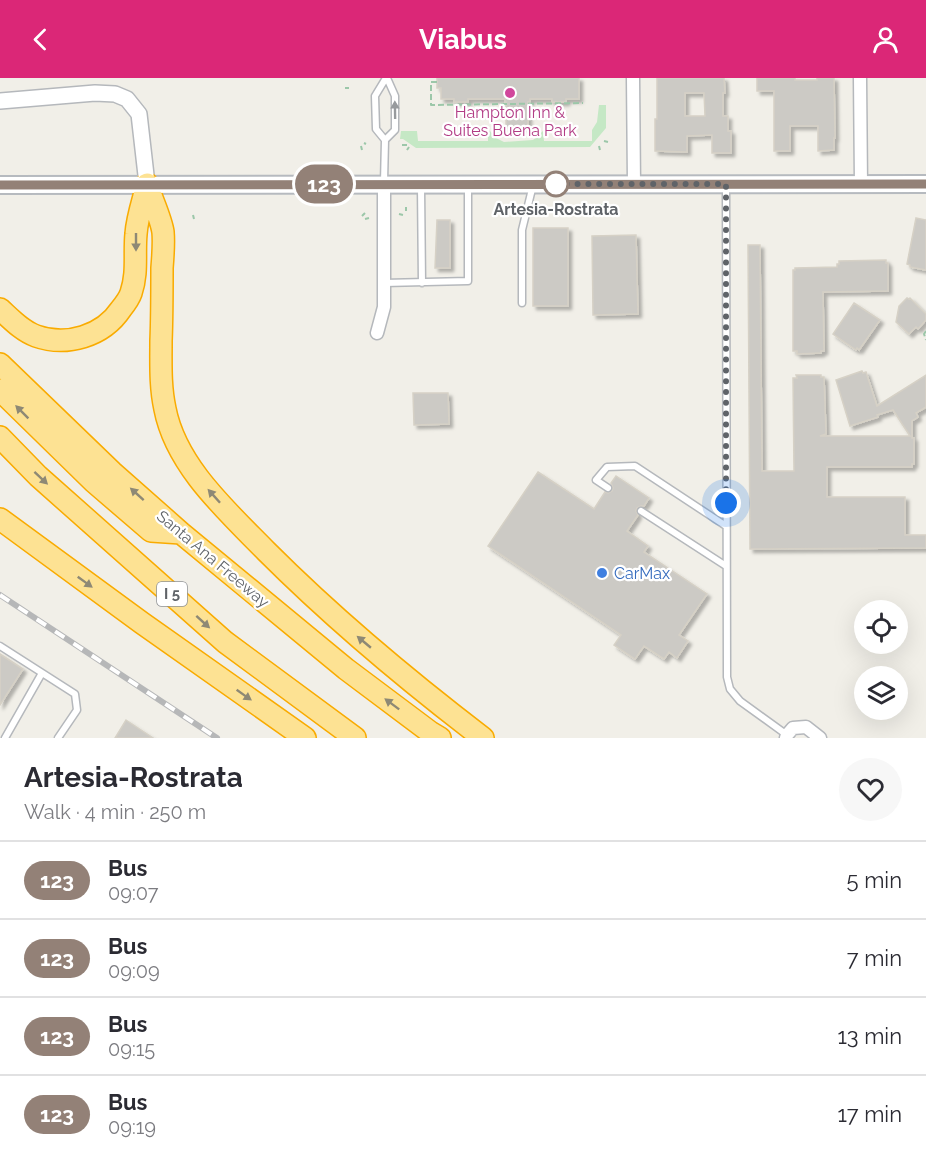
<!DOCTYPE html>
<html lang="en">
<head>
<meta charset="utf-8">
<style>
	:root { --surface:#fff; --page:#f7f7f7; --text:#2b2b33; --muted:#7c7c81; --line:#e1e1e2; --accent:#db2777 }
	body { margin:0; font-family:Raleway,sans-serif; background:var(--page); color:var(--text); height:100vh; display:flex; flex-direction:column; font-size:22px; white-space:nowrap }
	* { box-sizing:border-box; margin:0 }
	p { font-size:20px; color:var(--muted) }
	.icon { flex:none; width:33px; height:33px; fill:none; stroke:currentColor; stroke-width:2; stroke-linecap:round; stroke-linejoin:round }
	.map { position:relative; height:660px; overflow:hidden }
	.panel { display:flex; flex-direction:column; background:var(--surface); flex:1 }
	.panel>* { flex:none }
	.badge { padding:0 12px; border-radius:20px; font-size:21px; line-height:39px }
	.buttons { position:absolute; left:854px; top:522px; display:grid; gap:12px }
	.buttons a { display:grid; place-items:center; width:54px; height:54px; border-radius:50%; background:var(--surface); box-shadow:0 6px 24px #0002; font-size:30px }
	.you { position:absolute; width:30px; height:30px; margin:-15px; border:4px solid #fff; border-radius:50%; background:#1a73e8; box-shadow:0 0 0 9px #1a73e833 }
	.map>.badge { position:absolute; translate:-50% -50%; box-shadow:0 0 0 3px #fff }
	.round { display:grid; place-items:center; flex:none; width:63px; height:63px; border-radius:32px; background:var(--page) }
	.headline { display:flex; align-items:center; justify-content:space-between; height:102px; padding:0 24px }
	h1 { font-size:28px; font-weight:700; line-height:45px }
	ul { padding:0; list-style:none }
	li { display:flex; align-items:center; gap:18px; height:78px; padding:0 24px; border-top:2px solid var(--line) }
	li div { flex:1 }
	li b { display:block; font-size:22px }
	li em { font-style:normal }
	li .badge { min-width:66px; font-weight:700; text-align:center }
	header { display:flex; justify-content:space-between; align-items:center; height:78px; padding:0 24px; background:var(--accent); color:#fff; font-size:27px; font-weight:700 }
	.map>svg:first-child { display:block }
	.green { fill:#c5e8c5 }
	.building { fill:#cccac5; stroke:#d6d1c6; stroke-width:1.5; fill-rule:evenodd; filter:url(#shadow) }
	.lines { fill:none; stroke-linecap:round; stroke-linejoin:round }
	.service-casing { stroke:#b5b8bc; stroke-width:9 }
	.minor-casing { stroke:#b5b8bc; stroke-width:15 }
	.tertiary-casing { stroke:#b5b8bc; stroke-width:18 }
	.secondary-casing { stroke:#b6babf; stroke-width:20 }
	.motorway-casing { stroke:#f9ab00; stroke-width:24 }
	.path { stroke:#9cc7a9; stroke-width:2; stroke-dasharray:6 3; stroke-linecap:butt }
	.service { stroke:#fff; stroke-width:6 }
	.minor { stroke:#fff; stroke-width:12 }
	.tertiary { stroke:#fff; stroke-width:15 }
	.secondary { stroke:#fff; stroke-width:16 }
	.motorway { stroke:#fde293; stroke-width:21 }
	.rail-casing { stroke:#b6b7b8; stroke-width:6 }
	.rail { stroke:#fff; stroke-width:4; stroke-dasharray:11; stroke-linecap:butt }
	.oneway { fill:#979a9d }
	.oneway2 { fill:#8e8975 }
	.line-casing { stroke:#fff; stroke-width:14 }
	.line { stroke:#938177; stroke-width:9 }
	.walk { stroke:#5f6368; stroke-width:6; stroke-dasharray:0 10.8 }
	.hotel-dot { fill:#d1479c; stroke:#fff; stroke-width:2 }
	.stop-dot { fill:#fff; stroke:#938177; stroke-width:3 }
	.shop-dot { fill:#3f7fe0; stroke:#fff; stroke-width:2 }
	.labels { text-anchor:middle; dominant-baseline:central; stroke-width:4.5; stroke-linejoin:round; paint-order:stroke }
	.shield { fill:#fff; stroke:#8f9295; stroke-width:1.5 }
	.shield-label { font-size:15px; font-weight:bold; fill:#5f6368 }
	.hotel-label { font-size:16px; fill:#b23c85; stroke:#fff }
	.stop-label { font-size:16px; font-weight:bold; fill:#5f6368; stroke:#fff }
	.street-label { font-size:16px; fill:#5f6368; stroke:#fff }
	.shop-label { font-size:16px; fill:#366cbe; stroke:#fff; text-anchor:start }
</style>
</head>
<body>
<header><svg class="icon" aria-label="back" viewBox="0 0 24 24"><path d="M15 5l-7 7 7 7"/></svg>Viabus<svg class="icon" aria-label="person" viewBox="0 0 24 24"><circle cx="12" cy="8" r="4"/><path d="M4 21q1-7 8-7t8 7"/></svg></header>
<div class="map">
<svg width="926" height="660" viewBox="0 0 926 660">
	<defs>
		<filter id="shadow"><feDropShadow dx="3.5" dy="3.5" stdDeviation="1.5" flood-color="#0004"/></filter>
	</defs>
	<rect width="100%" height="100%" fill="#f1efe8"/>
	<path class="green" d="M599 27H606V50L590 69 416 70 403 61H400L401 53H417L418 63H488V54L490 53 496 60 504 64 533 62 543 53 544 63H592V52L597 44Z"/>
	<path class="building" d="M437 0H579V21H566V24H552V21H530V24H528V50H506V24H505V21H468V24H454V21H441V10H437Z
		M657 0H724L725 15H723V38H728V53H731V75H712V57L687 58V74L655 73V41H657ZM685 15H704L705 38H685Z
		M757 0H795V2H817V0H834L835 60H834V72L818 73V48H790V73H774V13H757Z
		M916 140 926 142V192L910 189V187L907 186Z
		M437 142H450V190H435Z
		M533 150H568V228H533Z
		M636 157 638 236 593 237 592 158Z
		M748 167H760L762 393H794L793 300H797L796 297H821V299H824L826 356 820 358H910L893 332 877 337 878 339 850 348 836 302 862 293 863 295 866 294 877 328 926 297V329L916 335 918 339 912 343V360H914V386H912V389H827V419H905V457H926V470L750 471Z
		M886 182V185H888V213L823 214 824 273H821V275L797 276V273H793V192H795V190L837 189V186H839V183Z
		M907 220 909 221 910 220 926 236V242L918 251 916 249 909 256 896 244 899 228Z
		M854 225 880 242 859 272 857 270 856 272 833 256Z
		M413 315H448L449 346 414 347Z
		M538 394 594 431 605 414 608 415 612 413 613 410 611 405 616 398 649 420 644 428H641L637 430 636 433 638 437 627 453 648 468 644 474 707 516 679 557 688 563 677 580 669 574 664 581 644 568 635 581 614 567 621 557 488 468Z
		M0 576 23 591 0 627Z
		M126 642 153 660H115Z"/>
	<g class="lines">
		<g class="service-casing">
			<path id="service" d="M385 62 395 52V18L387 0
				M384 104 385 62 376 51 375 18 386 0
				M726 107 727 599 730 611 740 623 787 657
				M421 109 422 205
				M384 205 468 203V107
				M522 225V152L533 107
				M608 410 596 402 607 389 635 388 726 448
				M641 433 726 488
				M0 568 75 616 77 632 58 660
				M5 660 42 595"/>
		</g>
		<g class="minor-casing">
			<path id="minor" d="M633 0 634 106
				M860 0 861 106
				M377 255 384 229V106
				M786 660 787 657 793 650 806 649 820 660"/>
		</g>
		<g class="tertiary-casing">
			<path id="tertiary" d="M0 23 95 15 115 16 127 21 139 36 147 106"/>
		</g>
		<g class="secondary-casing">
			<path id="secondary" d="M0 107 926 106"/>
		</g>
		<g class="motorway-casing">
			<path id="motorway" d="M147 106C151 120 161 140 163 154 164 165 163 178 162 190 162 214 162 239 161 263 161 286 160 308 165 331 176 388 227 433 266 473 334 541 407 602 483 660
				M0 231C11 241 22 253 36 258 67 269 103 258 121 231 125 226 129 221 131 215 138 194 134 177 136 156 137 140 143 123 147 107
				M0 286 112 394 181 455 346 591 430 654 440 660
				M0 312 94 404 151 453 181 455
				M0 359 38 398 225 564 355 660
				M0 441 142 545 305 660"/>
		</g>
		<path class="path" d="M437 4H431V27L583 25
			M345 10H349
			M604 63 608 64
			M364 65 366 66
			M402 67H407
			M361 68 362 72
			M599 68 600 72
			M407 72 409 69
			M602 126V129
			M406 129V133
			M399 136 403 137
			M193 137 194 141
			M362 138 365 135
			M365 141 369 140
			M926 253 924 256 926 262"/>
		<use href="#service" class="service"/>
		<use href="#minor" class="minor"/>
		<use href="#tertiary" class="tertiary"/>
		<use href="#secondary" class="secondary"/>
		<use href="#motorway" class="motorway"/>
		<g class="rail-casing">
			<path id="rail" d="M0 517 217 660"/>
		</g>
		<use href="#rail" class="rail"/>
	</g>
	<defs><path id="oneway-solid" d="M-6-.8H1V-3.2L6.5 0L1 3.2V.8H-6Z" transform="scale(1.5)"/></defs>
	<use class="oneway" href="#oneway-solid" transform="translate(395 32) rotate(-91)"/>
	<g class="oneway2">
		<use href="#oneway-solid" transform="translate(136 164) rotate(90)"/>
		<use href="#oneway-solid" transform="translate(22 334) rotate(-135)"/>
		<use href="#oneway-solid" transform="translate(41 400) rotate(43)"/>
		<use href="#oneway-solid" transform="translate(137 416) rotate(-138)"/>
		<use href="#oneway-solid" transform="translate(214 418) rotate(-132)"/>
		<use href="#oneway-solid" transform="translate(85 504) rotate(36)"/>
		<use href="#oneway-solid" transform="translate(203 544) rotate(42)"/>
		<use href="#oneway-solid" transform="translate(364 564) rotate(-140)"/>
		<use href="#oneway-solid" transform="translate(244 617) rotate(35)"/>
		<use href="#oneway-solid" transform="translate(392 626) rotate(-143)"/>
	</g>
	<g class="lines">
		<g class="line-casing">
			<path id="line" d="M0 107 926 106"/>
		</g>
		<use href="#line" class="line"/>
		<path class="walk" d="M556 106H726V425"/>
	</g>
	<circle class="hotel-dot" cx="510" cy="15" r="6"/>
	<circle class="stop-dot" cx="556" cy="106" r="12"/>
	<circle class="shop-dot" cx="602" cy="495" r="6"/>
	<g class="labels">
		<rect class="shield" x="157" y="504" width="30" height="24" rx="4.5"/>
		<g class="shield-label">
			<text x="172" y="516">I 5</text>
		</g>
		<g class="hotel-label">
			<text x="510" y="34">Hampton Inn &amp;<tspan x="510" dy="18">Suites Buena Park</tspan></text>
		</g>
		<g class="stop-label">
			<text x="556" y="131">Artesia-Rostrata</text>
		</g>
		<g class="street-label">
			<text transform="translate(213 481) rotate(40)">Santa Ana Freeway</text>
		</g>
		<g class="shop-label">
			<text x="614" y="495">CarMax</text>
		</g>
	</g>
</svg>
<div class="buttons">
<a><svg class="icon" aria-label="locate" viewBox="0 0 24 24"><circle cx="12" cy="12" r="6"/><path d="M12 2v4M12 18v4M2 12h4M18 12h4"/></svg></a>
<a><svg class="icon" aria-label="layers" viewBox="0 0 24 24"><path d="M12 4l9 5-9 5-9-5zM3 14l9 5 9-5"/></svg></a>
</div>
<div class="you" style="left:726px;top:425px"></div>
<b class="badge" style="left:324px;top:106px;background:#938177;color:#fff">123</b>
</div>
<section class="panel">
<div class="headline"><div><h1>Artesia-Rostrata</h1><p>Walk · 4 min · 250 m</p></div><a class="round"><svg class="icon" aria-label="heart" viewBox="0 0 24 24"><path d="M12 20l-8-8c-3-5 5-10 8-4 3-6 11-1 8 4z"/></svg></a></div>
<ul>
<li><span class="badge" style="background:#938177;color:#fff">123</span><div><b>Bus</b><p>09:07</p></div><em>5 min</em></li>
<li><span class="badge" style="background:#938177;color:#fff">123</span><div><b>Bus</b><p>09:09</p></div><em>7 min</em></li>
<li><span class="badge" style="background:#938177;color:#fff">123</span><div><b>Bus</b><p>09:15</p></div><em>13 min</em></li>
<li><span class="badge" style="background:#938177;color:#fff">123</span><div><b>Bus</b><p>09:19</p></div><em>17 min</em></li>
</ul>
</section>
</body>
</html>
